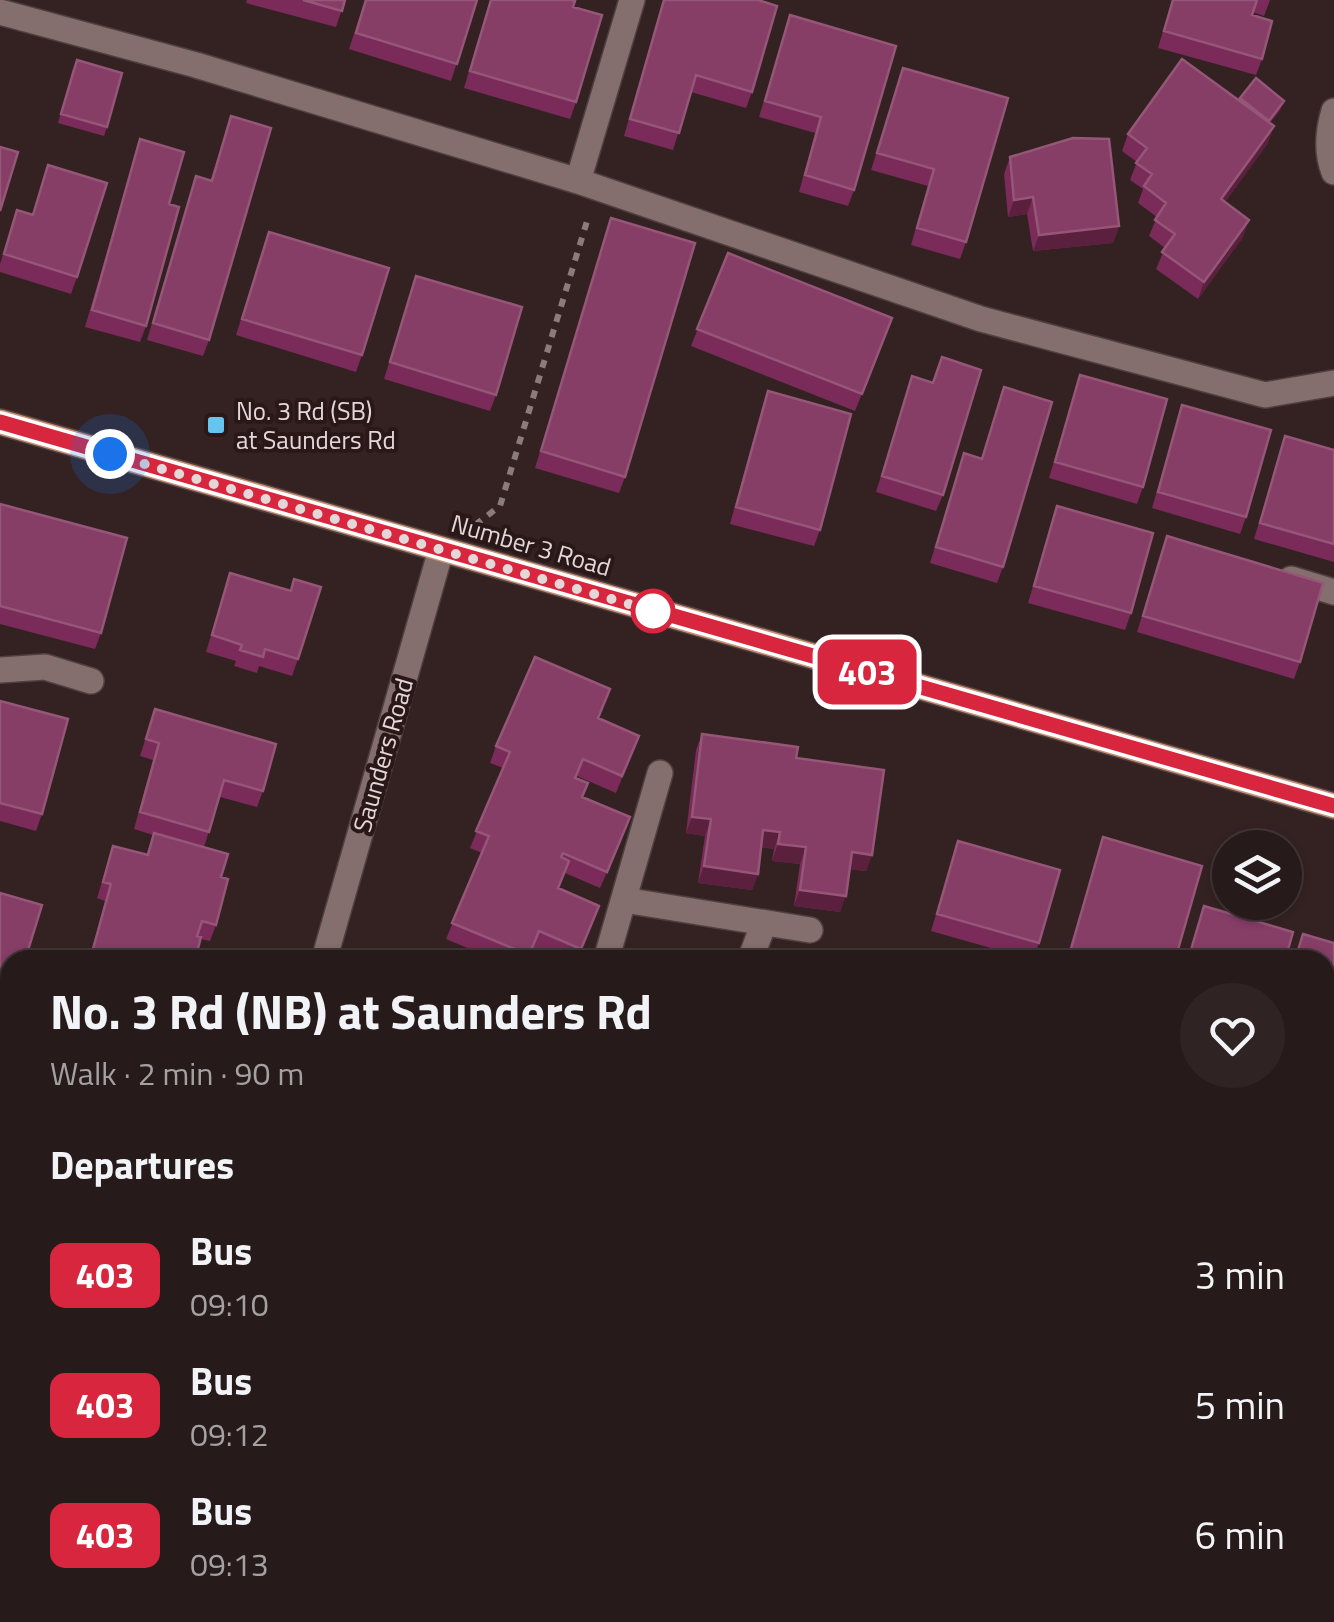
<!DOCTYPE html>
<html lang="en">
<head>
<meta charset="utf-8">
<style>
	:root { --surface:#271a1a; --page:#2f2323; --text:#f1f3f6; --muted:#a4a1a2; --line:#433839 }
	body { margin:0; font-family:"Titillium Web",sans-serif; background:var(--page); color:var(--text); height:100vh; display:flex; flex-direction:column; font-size:38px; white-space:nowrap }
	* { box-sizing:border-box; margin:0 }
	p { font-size:32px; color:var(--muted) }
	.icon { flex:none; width:55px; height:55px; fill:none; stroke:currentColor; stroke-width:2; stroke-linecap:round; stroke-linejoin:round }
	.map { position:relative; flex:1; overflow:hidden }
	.details { position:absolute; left:0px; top:950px; width:1335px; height:672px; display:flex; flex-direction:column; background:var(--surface); border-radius:30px 30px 0 0; box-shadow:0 2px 8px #0004,0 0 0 2px var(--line) }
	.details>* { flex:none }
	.badge { padding:0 20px; border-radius:15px; font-size:35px; line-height:65px }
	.controls { position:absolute; left:1212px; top:830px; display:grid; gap:20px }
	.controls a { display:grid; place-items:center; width:90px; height:90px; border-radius:50%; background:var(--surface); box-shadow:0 2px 8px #0004,0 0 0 2px var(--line); font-size:50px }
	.you { position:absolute; width:50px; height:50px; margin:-25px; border:8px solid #fff; border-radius:50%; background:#1a73e8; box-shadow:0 0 0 15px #1a73e833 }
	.map>.badge { position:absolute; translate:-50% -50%; box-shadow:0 0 0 5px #fff }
	h2 { padding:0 50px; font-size:38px; line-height:90px }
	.round { display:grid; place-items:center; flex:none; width:105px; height:105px; border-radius:52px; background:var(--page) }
	.head { display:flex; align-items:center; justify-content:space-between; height:170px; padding:0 50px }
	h1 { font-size:48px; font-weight:700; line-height:75px }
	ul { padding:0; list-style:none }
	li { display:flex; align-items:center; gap:30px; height:130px; padding:0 50px }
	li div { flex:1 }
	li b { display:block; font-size:38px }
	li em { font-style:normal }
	li .badge { min-width:110px; font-weight:700; text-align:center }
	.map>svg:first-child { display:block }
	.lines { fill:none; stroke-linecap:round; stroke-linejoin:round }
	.minor-casing { stroke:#4f4040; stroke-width:28 }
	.major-casing { stroke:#4f4040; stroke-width:28 }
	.path { stroke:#8b7c7c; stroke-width:6; stroke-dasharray:8 8; stroke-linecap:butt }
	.minor { stroke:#846e6e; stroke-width:25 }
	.major { stroke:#cb9074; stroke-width:25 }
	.wall { fill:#7b2b59 }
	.shaded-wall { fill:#5a203d }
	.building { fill:#863d66; stroke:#955678; stroke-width:2.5 }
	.line-casing { stroke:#fff; stroke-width:22 }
	.line { stroke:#d7263d; stroke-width:15 }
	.walk { stroke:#e4d7d7; stroke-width:10; stroke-dasharray:0 18 }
	.poi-dot { fill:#66c4ef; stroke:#2a1818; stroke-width:4 }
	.stop-dot { fill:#fff; stroke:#d7263d; stroke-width:5 }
	.labels { text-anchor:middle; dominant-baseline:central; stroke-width:8; stroke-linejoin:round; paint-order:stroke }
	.poi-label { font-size:25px; fill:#e4d7d7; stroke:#2a1818; text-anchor:start }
	.street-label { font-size:25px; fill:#e4d7d7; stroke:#2a1818 }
</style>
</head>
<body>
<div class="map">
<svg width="1334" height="1622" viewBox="0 0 1334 1622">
	<rect width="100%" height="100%" fill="#342222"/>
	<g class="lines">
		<g class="minor-casing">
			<path id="minor" d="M0 12 196 65 578 181 632 0
				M1334 111C1328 131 1326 152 1334 172
				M578 181 981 319 1265 395 1334 383
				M1291 579 1334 592
				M0 670 45 667 91 681
				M624 900 810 930
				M324 960 441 550
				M606 960 660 773
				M750 960 764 923
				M0 1182 10 1185
				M1325 1387 1334 1392
				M1325 1512 1334 1484
				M563 1612 589 1622
				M131 1622 134 1612
				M423 1622 426 1612
				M1290 1622 1293 1612"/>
		</g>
		<g class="major-casing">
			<path id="major" d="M0 422 1334 806"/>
		</g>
		<path class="path" d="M475 525 500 506 588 218"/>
		<use href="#minor" class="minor"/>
		<use href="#major" class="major"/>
	</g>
	<path class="wall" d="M247 0H345L336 27 246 3Z
		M365 0H477L451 81 349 49Z
		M490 0H571L573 7 576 102 570 119 464 88Z
		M663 0H758L752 92 746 108 691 92 673 150 624 136Z
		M1172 0H1270L1264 16 1253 12 1252 15 1262 59 1256 75 1158 48Z
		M790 15 854 190 848 206 799 192 815 133 759 117Z
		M73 68 107 127 104 136 58 123Z
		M903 68 966 242 960 259 911 245 928 186 871 170Z
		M1240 98 1281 109 1270 123 1268 143 1225 202 1243 237 1198 299 1156 269 1165 248 1149 236 1157 217 1138 203 1143 189 1130 180 1137 162 1122 151 1128 134 1239 101Z
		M231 116 209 340 203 356 147 340 196 176 210 181Z
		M140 139 169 204 146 326 140 342 85 327Z
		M1010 157 1119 226 1113 243 1033 251 1027 214 1008 217 1004 174Z
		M17 210 77 277 71 294 0 272V264Z
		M611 218 625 477 619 493 535 468Z
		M269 232 362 355 356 372 236 335Z
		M728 253 892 318 855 411 691 346Z
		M416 276 496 395 490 411 384 379Z
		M1080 375 1143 487 1137 504 1049 478Z
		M912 376 933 383 943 495 936 511 876 492Z
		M1004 387 1003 567 997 583 930 563 964 453 981 459Z
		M768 391 820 530 814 546 730 524 762 408Z
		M1182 405 1246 517 1240 534 1152 508Z
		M1285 436 1334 450V562L1254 539Z
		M0 504 101 633 95 649 0 624Z
		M1057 506 1131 613 1125 630 1028 603Z
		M1167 536 1300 662 1294 679 1137 632Z
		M230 573 290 590 294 579 298 659 292 676 259 666 257 673 234 666 236 661 206 652Z
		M0 701 42 814 36 831 0 821Z
		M155 709 263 791 257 807 220 797 204 847 221 877 216 925 210 941 201 939 195 960H89L105 901 97 898 113 846 146 855 153 835 134 829 153 760 140 756Z
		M599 718 639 736 616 793 577 776 576 778 583 797 624 834 600 888 565 873 559 888 593 922 577 960H562L533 948 528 960H496L446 939 482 853 470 848 503 768 490 763 496 746Z
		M702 734 796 758 872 855 866 871 849 869 840 912 794 906 800 864 772 861 774 849 761 847 758 874 752 890 698 883 705 836 686 833 696 750Z
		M1103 837 1175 960H1066Z
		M958 841 1039 943 1033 960 931 931Z
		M1303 934 1334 943V1054L1325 1051V960H1294Z
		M1334 1237V1363L1325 1359V1313L1327 1309 1325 1308V1255Z
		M1334 1531V1586L1325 1582V1551Z"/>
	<path class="shaded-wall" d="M1284 101 1281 109 1265 130 1269 121Z
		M1274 126 1268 143 1215 216 1221 199Z
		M1033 197 1027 214 1008 217 1014 200Z
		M1249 220 1243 237 1198 299 1204 282Z
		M1119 226 1113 243 1033 251 1039 235Z
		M692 817 711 819 705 836 686 833Z
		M763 830 780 832 774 849 757 846Z
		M778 844 806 847 800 864 772 861Z
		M852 852 872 855 866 871 845 869Z
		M704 866 758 874 752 890 698 883Z
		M800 890 846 896 840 912 794 906Z"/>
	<path class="building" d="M303 0H345L342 11Z
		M366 0H477L457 64 356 33Z
		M491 0H571L575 1 573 7 602 15 576 102 470 71Z
		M664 0H758L777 6 752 92 696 75 679 133 630 119Z
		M1173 0H1257L1252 15 1272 21 1262 59 1164 31Z
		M790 15 896 46 854 190 805 175 821 117 765 101Z
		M1182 59 1274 126 1221 199 1249 220 1204 282 1162 252 1175 234 1155 220 1166 203 1144 186 1152 174 1136 163 1147 148 1128 134Z
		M77 60 122 73 107 127 61 114Z
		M903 68 1008 98 966 242 917 228 934 169 877 153Z
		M1256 78 1284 101 1269 121 1240 98Z
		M231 116 271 128 209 340 153 323 196 176 212 181Z
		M1073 138 1109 139 1119 226 1039 235 1033 197 1014 200 1010 157Z
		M140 139 184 152 169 204 179 207 146 326 92 310Z
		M0 147 18 152 0 211Z
		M48 165 107 183 77 277 4 254 17 210 33 215Z
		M611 218 695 243 625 477 541 451Z
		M269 232 389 268 362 355 242 319Z
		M728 253 892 318 862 394 697 329Z
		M416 276 522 307 496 395 390 362Z
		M942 357 981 370 943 495 882 476 912 376 933 383Z
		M1080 375 1167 399 1143 487 1055 462Z
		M1004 387 1052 402 1003 567 936 547 964 453 982 459Z
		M768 391 851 414 820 530 736 507Z
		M1182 405 1271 430 1246 517 1158 492Z
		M1285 436 1334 450V544L1260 523Z
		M0 504 127 538 101 633 0 606Z
		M1057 506 1153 533 1131 613 1034 586Z
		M1167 536 1323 583 1300 662 1143 616Z
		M230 573 291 591 294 579 321 587 298 659 265 649 263 657 240 650 242 645 212 635Z
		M535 657 610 689 598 718 639 736 622 776 583 759 575 778 588 783 582 797 630 817 607 872 563 853 561 857 569 861 558 888 599 906 581 949 539 931 529 955 452 923 489 836 476 831 510 752 496 746Z
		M0 701 68 719 42 814 0 803Z
		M155 709 276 744 263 791 224 780 209 832 140 812 159 743 146 739Z
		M702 734 798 747 796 758 884 770 872 855 852 852 846 896 800 890 806 847 778 844 780 832 763 830 758 874 704 866 711 819 692 817Z
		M154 833 228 854 221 877 228 879 216 925 202 921 197 936 201 937 195 960H90L111 884 103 882 113 846 148 855Z
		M1103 837 1202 866 1175 960H1082L1069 956Z
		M958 841 1060 870 1039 943 937 914Z
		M0 893 42 905 25 960H10V1011L0 1044Z
		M1204 906 1293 932 1285 960H1188Z
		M1303 934 1334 943V1035L1325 1032V960H1295Z
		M453 950 476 960H449Z
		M1334 1237V1293L1325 1288V1255Z
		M1334 1295V1343L1325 1339V1313Z
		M0 1390 10 1393V1493L0 1530Z
		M1334 1531V1567L1325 1562V1551Z
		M1327 1602 1334 1605V1622H1318L1322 1612H1325Z
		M252 1612H339L384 1620V1622H251Z
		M772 1612H1051L1049 1622H771Z
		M1135 1612H1263L1262 1622H1133Z"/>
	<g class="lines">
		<g class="line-casing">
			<path id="line" d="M0 422 1334 806"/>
		</g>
		<use href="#line" class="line"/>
		<path class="walk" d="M110 454 653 611"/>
	</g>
	<rect class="poi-dot" x="206" y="415" width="20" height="20" rx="5"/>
	<circle class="stop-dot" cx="653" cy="611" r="20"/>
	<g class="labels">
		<g class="poi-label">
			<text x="236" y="411">No. 3 Rd (SB)<tspan x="236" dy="29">at Saunders Rd</tspan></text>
		</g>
		<g class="street-label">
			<text transform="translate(531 545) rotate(16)">Number 3 Road</text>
			<text transform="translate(383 755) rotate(-74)">Saunders Road</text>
		</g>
	</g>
</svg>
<div class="controls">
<a><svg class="icon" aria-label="layers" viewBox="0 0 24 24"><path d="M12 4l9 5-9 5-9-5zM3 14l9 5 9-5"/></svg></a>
</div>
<div class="you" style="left:110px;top:454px"></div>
<b class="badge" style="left:867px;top:672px;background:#d7263d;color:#fff">403</b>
<section class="details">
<div class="head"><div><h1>No. 3 Rd (NB) at Saunders Rd</h1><p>Walk · 2 min · 90 m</p></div><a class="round"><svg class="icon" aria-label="heart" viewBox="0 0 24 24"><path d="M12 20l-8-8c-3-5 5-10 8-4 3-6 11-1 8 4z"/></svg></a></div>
<h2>Departures</h2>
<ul>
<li><span class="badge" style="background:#d7263d;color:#fff">403</span><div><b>Bus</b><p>09:10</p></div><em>3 min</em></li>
<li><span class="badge" style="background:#d7263d;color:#fff">403</span><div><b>Bus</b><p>09:12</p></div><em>5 min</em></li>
<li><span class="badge" style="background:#d7263d;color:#fff">403</span><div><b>Bus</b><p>09:13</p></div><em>6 min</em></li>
</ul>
</section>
</div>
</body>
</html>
